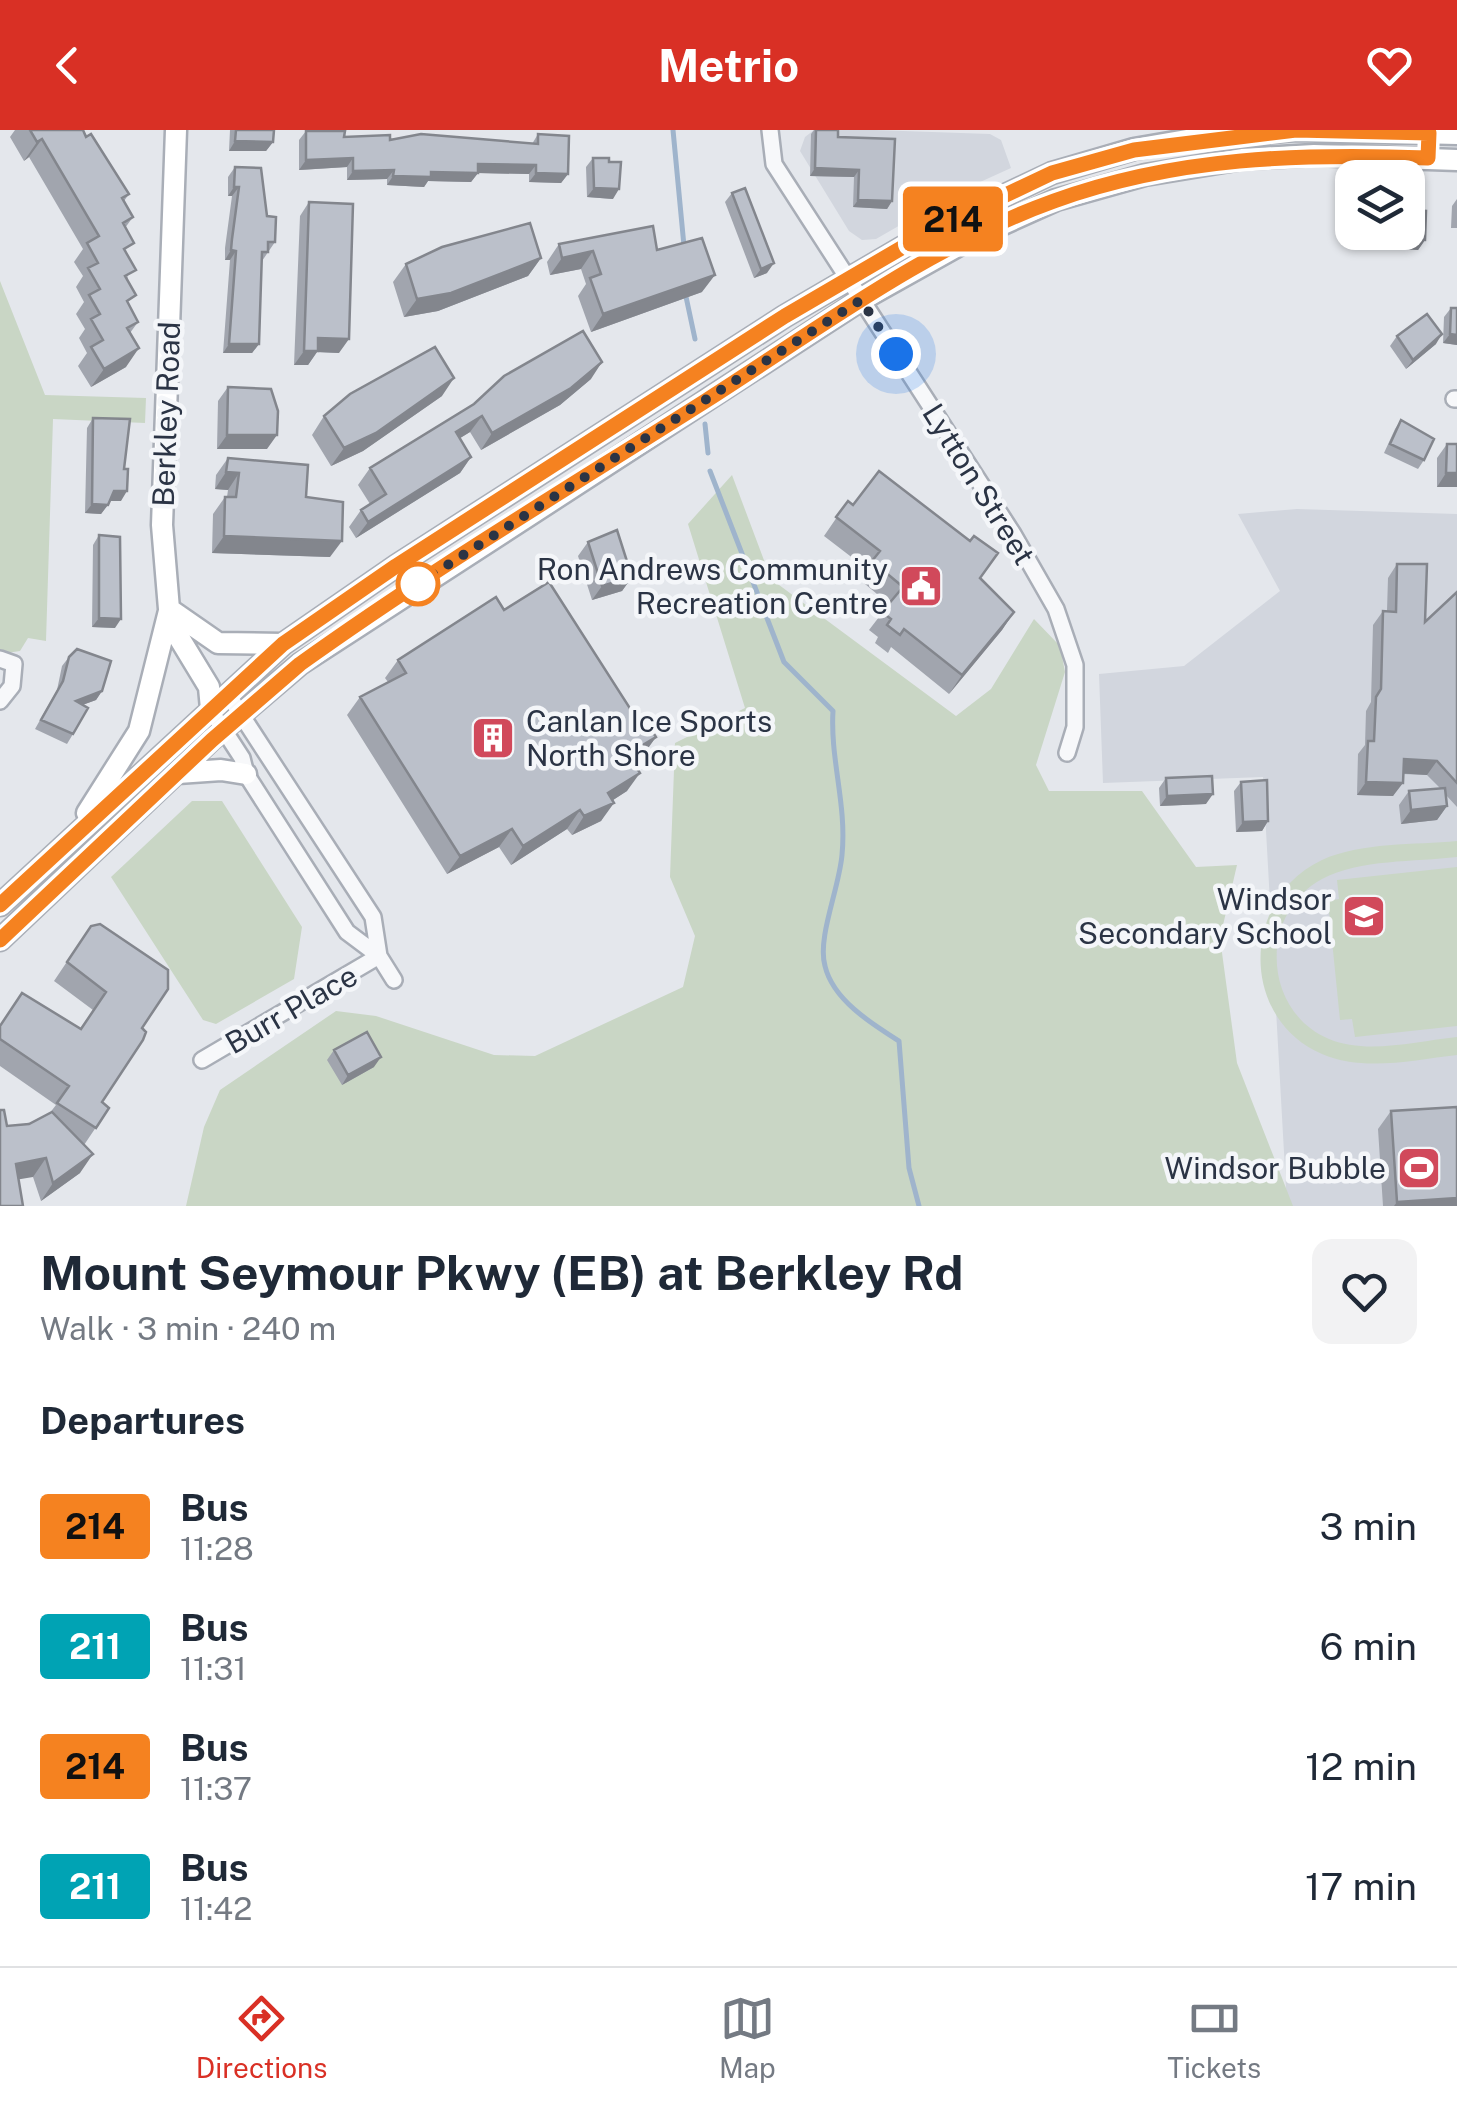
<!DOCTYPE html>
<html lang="en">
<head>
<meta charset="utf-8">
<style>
	:root { --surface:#fff; --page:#f2f2f3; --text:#1f2937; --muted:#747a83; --line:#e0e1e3; --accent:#d93025 }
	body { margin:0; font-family:"Public Sans",sans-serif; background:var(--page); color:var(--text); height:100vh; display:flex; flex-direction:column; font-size:38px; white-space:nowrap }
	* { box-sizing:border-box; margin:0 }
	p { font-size:32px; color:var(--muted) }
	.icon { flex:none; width:55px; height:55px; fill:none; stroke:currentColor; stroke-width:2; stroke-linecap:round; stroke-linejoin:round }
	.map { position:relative; height:1076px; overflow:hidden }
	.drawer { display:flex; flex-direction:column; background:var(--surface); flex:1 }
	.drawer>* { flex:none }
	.badge { padding:0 20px; border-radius:8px; font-size:35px; line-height:65px }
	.fabs { position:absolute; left:1335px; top:30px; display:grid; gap:20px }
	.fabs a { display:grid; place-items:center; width:90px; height:90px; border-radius:20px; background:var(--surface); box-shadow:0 2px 8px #0004; font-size:50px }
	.you { position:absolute; width:50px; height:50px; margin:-25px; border:8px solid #fff; border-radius:50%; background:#1a73e8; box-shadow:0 0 0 15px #1a73e833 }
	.map>.badge { position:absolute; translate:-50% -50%; box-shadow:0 0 0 5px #fff }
	h2 { padding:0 40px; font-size:38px; line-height:90px }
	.round { display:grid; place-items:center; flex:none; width:105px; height:105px; border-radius:20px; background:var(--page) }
	.summary { display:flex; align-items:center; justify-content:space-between; height:170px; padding:0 40px }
	h1 { font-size:48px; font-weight:700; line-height:75px }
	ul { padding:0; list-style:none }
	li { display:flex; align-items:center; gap:30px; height:120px; padding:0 40px }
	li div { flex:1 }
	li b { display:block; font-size:38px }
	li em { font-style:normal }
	li .badge { min-width:110px; font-weight:700; text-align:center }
	header { display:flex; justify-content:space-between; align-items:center; height:130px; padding:0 40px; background:var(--accent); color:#fff; font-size:45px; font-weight:700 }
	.tab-bar { display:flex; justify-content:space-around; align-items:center; height:140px; border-top:2px solid var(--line); background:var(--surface); font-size:28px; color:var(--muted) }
	.tab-bar a { display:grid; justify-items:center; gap:5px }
	.tab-bar .selected { color:var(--accent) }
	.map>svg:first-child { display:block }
	.built { fill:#d2d6de }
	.green { fill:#c9d6c5 }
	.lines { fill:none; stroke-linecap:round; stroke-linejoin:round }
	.stream { stroke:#9fb4cc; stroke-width:5 }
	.street-casing { stroke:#a9aeb7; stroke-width:20 }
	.secondary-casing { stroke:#a9aeb7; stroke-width:25 }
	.street { stroke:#f7f8fa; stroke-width:15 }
	.secondary { stroke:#fff; stroke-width:20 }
	.wall { fill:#a1a5ae }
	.shaded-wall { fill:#83868d }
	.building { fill:#bbc0ca; stroke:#83868d; stroke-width:2.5 }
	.line-casing { stroke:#fff; stroke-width:22 }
	.line { stroke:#f58220; stroke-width:15 }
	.walk { stroke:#2b3445; stroke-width:10; stroke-dasharray:0 18 }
	.stop-dot { fill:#fff; stroke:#f58220; stroke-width:5 }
	.labels { text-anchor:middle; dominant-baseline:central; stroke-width:9; stroke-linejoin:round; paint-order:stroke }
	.street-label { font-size:30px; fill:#2b3445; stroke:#f4f6f9 }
	.poi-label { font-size:30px; fill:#2b3445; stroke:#f4f6f9; text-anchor:end }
</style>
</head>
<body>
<header><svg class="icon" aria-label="back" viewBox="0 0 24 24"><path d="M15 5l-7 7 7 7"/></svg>Metrio<svg class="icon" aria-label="heart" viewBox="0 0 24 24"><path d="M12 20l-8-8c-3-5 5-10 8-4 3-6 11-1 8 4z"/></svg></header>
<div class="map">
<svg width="1457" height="1076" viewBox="0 0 1457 1076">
	<rect width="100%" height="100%" fill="#e4e7ec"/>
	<path class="built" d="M874 0 990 4 1001 10 1011 38 956 63 876 109 862 110 849 101 800 21 805 7 814 0Z
		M1297 379 1457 384V1076H1287L1263 647 1103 653 1099 544 1184 536 1280 461 1238 384Z"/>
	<path class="green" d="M0 151 45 265 146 268 145 293 53 289 46 511 28 508 20 521 0 524Z
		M732 345 771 449 956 586 991 559 1034 489 1060 516 1065 542 1036 635 1049 661H1142L1196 737 1237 735 1220 808 1237 933 1293 1076H186L204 997 220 960 336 881 376 886 494 925 535 926 683 857 695 806 670 747 675 613 745 578 688 394Z
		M192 671H222L302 797 294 849 216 894 203 890 111 747Z
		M1457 711V727C1415 732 1360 729 1322 749 1259 783 1262 881 1329 909 1367 925 1417 911 1457 907V925C1413 930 1364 942 1322 924 1238 888 1242 767 1322 730 1361 712 1415 715 1457 711Z
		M1457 737V896L1355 907 1352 889 1340 890 1328 771 1339 769 1337 750Z"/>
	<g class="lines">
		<path class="stream" d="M673 0 684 116
			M685 162 695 209
			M705 294 708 323
			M710 341 784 532 833 581C830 630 847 674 842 725 839 759 817 808 825 836 833 870 872 894 899 911L909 1038 919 1076"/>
		<g class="street-casing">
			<path id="street" d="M770 0 774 34 1013 404 1056 479 1075 535V597L1067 623
				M1454 269H1457
				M0 529 14 534 12 556 0 571
				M227 563 373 787 379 826
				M218 591 242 628 246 644 347 802 379 826 394 850
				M202 930 379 826"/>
		</g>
		<g class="secondary-casing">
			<path id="secondary" d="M176 0 162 395 169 479 175 501 209 557 211 579
				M169 479 218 513 283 514
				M178 643 221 640 246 644
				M87 683 139 601 169 481
				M0 775 283 514 396 436 785 186 934 99 1052 43 1134 19 1193 9 1296 0 1457 4
				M0 810 212 609 300 534 861 170 972 108 1056 70 1145 45 1242 29 1314 25 1457 30"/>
		</g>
		<use href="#street" class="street"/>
		<use href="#secondary" class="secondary"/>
	</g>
	<path class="wall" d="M15 0H83L129 64 124 71 133 87 125 98 129 176 138 192 130 203 126 237 91 257 78 236 87 223 79 208 85 199 76 184 84 172 76 157 83 146 74 132 83 119 29 27 24 31 10 7Z
		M230 0H274L273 12 266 21H229Z
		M814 0H838V7L892 71 887 79 853 77 854 47 810 46 811 4Z
		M306 1 344 7 532 14 538 4 568 44 561 53 529 52V44L478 43 471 52 428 51 424 57 387 55V49L347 50V37L299 40V10Z
		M593 28 613 69 587 67 586 37Z
		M235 37 267 86 275 112 262 131 259 214 252 223H223L230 130H225V118L232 66H228V47Z
		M732 63 767 143 754 148 725 72Z
		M1457 69V98H1451L1452 76Z
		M309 72 339 223 317 222 308 235H294L300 86Z
		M1390 102H1408L1425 110 1418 120 1389 118Z
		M559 114 657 120 702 162 591 202 578 166 586 154 581 139 550 145 547 132Z
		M541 128 528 146 438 181 404 187 393 152 406 134Z
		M1451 178 1457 215 1443 213 1444 187Z
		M1397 206 1436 214 1406 239 1390 216Z
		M591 249 560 275 481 320 470 302 460 308 471 327 460 343 356 408 349 397 361 380 370 374 358 355 370 338 474 274Z
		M228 257 267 319H217L218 271Z
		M442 266 363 321 331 336 312 305 324 286Z
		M93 288 121 371H110L101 384 85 383 87 298Z
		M1401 290 1424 330 1418 339 1384 323 1395 299Z
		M1447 314 1457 357H1437V328Z
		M228 328 306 367 330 427 212 423 213 384 225 367H227L228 360 215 359 216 345Z
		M848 371 980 448 1014 482 1002 500 949 564 891 517 888 523 875 513 878 507 869 500 889 474 859 449 867 439 824 406Z
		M99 405 115 498 92 497 93 415Z
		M588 412 632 447 622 461 592 470 578 426Z
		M1397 434 1425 492 1457 462V677L1446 665 1447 676 1437 690 1401 694 1399 675 1409 661 1440 658 1427 645 1403 644 1393 666 1357 665 1358 624 1365 615 1366 581 1371 572 1373 495 1383 481H1387L1388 448Z
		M504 480 656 607 643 625 633 631 627 661 613 670 601 691 572 705 567 699 511 735 499 717 447 744 347 585 360 567 388 552 385 548 398 530Z
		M69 527 102 561 96 570 82 575 73 604 67 614 35 599 57 560 62 536Z
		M1166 648 1206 674 1160 676 1159 658Z
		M1241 652 1268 691 1262 701 1236 702 1234 661Z
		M91 796 142 898 102 972 109 978 84 1015 80 1043 41 1071 33 1047 7 996 29 994 49 984 56 975 0 936V895L80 899 93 880 54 851Z
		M334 920 374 937 342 955 327 930Z
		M1391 981 1457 1076H1383L1378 999Z"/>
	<path class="shaded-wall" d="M42 9 29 27 24 31 37 12Z
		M235 11 273 12 266 21H229Z
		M353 28 347 37 299 40 306 30Z
		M478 34 536 35 529 44 478 43 471 52 428 51 424 57 387 55 393 46Z
		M815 38 859 40 854 47 810 46Z
		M394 40 387 49 347 50 353 41Z
		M536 43 568 44 561 53 529 52Z
		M234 57H239L232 66H228Z
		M594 58 619 59 613 69 587 67Z
		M858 70 892 71 887 79 853 77Z
		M1396 108 1425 110 1418 120 1389 118Z
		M231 120 236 121 230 130H225Z
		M593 121 581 139 550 145 562 128Z
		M541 128 528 146 438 181 404 187 417 169Z
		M774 133 767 143 754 148 761 139Z
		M715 145 702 162 591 202 603 184Z
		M1442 204 1436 214 1406 239 1413 230Z
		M1450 204 1457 205V215L1443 213Z
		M318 208 349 209 339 223 317 222 308 235H294L304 221Z
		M229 214H259L252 223H223Z
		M139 218 126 237 91 257 104 239Z
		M602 232 591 249 560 275 481 320 492 303Z
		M454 248 442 266 363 321 331 336 344 318Z
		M482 286 470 302 444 318 456 302Z
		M227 305H277L267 319H217Z
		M471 327 460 343 356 408 368 392Z
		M226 342 239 343 228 360 215 359Z
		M1446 343H1457V357H1437Z
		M114 361H127L121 371H107Z
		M92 374 108 375 101 384 85 383Z
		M224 406 342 411 330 427 212 423Z
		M632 447 622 461 592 470 602 456Z
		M1014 482 1002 500 949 564 962 545Z
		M99 488 121 489 115 498 92 497Z
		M102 561 96 570 69 580 76 571Z
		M656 607 643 625 615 643 628 624Z
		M1404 629 1437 631 1427 645 1395 643Z
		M640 643 627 661 596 681 614 673 601 691 572 705 584 686 608 663Z
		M1366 652 1403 653 1393 666 1357 665Z
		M1213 664 1206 674 1160 676 1167 666Z
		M1447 676 1437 690 1401 694 1411 680Z
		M580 680 567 699 511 735 523 716Z
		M1268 691 1262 701 1236 702 1243 692Z
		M512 699 499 717 447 744 460 726Z
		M381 927 374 937 342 955 348 945Z
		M93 1024 80 1043 41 1071 53 1053Z
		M46 1028 33 1047 3 1052 16 1034Z
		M1457 1068V1076H1394L1397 1072Z"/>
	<path class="building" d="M30 0H83L86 7 91 4 129 64 122 68 133 87 123 93 134 113 124 119 136 140 125 146 136 165 127 171 138 192 127 198 139 218 104 239 91 217 103 210 91 189 100 184 89 165 100 159 88 138 98 133 87 113 99 106 42 9 37 12Z
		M236 0H274L273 12 235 11Z
		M816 0H838V7L895 9 892 71 858 70 859 40 815 38Z
		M306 1H345L344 7 390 5V10L421 4 538 14V4L569 6 568 44 536 43V35L478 34V43L431 42V47L393 46 394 40 353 41V28L306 30Z
		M593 28H609V32H621L619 59 594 58Z
		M235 37 261 38 267 86 276 87 275 112H268V122H262L259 214H229L236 121 231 120 232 109 239 57H234Z
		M745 58 774 133 761 139 732 63Z
		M309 72 353 74 349 209 318 208V221H304Z
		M1408 80 1426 81 1425 110 1396 108V102H1408Z
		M530 93 541 128 451 163 417 169 406 134 442 117Z
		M653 96 657 120 702 108 715 145 603 184 590 148 601 144 593 121 562 128 559 114Z
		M1451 178H1457V205L1450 204Z
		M1427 184 1442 204 1413 230 1397 206Z
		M583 201 602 232 571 258 492 303 482 286 456 302 471 327 368 392 361 380 386 364 370 338 474 274 504 246Z
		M435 217 454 248 376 303 344 318 324 286 350 264Z
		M228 257 271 259 278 281 277 305H227Z
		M93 288 130 289 124 339H128L127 361H114L108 375 92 374Z
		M1401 290 1434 309 1424 330 1390 314Z
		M1447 314H1457V343H1446Z
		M228 328 308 335 306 367 343 372 342 411 224 406 225 367H236L239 343 226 342Z
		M879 341 970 411 974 406 998 423 980 448 1014 482 962 545 904 499 900 505 887 495 891 489 882 482 903 457 872 431 880 421 836 387 848 371 853 375Z
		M617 400 632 447 602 456 588 412Z
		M99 405 120 407 121 489 99 488Z
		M1397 434H1427L1425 492 1457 462V653L1437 631 1404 629 1403 653 1366 652 1368 611H1374L1376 567 1381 559 1383 481 1396 482Z
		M549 452 638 591 644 588 656 607 628 624 640 643 608 663 614 673 584 686 580 680 523 716 512 699 460 726 360 567 406 543 398 530 496 467 504 480Z
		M77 519 111 531 102 561 76 571 88 578 73 604 41 590 63 551 69 527Z
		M1212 646 1213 664 1167 666 1166 648Z
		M1267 650 1268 691 1243 692 1241 652Z
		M1445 658 1447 676 1411 680 1409 661Z
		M100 794 168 840V859L142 898 146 902 143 910 102 972 109 978 96 998 57 973 69 956 0 909V896L22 863 81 899 106 862 67 832 91 796Z
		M367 902 381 927 348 945 334 920Z
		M1457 977V1068L1397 1072 1391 981Z
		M0 980H4L7 996 29 994 52 982 93 1024 53 1053 46 1028 16 1034 23 1076H0Z"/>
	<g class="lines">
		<g class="line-casing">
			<path id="line" d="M0 775 283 514 396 436 785 186 934 99 1052 43 1134 20 1296 0 1429 3 1428 28C1302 23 1175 27 1054 71 929 116 818 199 707 270 570 357 431 440 300 534L212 610 0 810"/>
		</g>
		<use href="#line" class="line"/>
		<path class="walk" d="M418 454 861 170 896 224"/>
	</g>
	<defs>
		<g id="civic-square" transform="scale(2.25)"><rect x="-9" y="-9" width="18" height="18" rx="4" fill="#d1495b" stroke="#f4f6f9"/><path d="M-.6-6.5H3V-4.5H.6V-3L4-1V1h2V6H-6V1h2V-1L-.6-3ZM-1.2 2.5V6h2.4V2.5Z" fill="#fff"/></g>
		<g id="building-square" transform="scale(2.25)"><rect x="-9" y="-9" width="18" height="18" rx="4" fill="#d1495b" stroke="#f4f6f9"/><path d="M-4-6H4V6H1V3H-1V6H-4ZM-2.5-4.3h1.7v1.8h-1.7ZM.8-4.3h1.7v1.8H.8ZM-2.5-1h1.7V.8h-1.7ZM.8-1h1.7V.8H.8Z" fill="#fff"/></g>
		<g id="school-square" transform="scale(2.25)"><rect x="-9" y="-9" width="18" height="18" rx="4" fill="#d1495b" stroke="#f4f6f9"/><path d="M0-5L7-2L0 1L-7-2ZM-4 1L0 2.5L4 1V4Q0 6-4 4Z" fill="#fff"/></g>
		<g id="stadium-square" transform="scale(2.25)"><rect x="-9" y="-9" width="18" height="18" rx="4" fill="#d1495b" stroke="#f4f6f9"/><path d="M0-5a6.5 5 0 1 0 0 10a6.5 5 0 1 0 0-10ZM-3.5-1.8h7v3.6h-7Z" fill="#fff"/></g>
	</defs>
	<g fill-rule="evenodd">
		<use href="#civic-square" x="921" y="456"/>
		<use href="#building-square" x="493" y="608"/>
		<use href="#school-square" x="1364" y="786"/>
		<use href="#stadium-square" x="1419" y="1038"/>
	</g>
	<circle class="stop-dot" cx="418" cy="454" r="20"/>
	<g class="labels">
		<g class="street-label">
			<text transform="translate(166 284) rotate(-88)">Berkley Road</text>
			<text transform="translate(979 354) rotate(58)">Lytton Street</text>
			<text transform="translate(291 879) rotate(-30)">Burr Place</text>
		</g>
		<g class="poi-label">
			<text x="888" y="439">Ron Andrews Community<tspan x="888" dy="34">Recreation Centre</tspan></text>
			<text x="526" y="591" text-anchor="start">Canlan Ice Sports<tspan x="526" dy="34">North Shore</tspan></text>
			<text x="1332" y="769">Windsor<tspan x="1332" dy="34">Secondary School</tspan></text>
			<text x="1386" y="1038">Windsor Bubble</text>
		</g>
	</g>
</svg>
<div class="fabs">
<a><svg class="icon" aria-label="layers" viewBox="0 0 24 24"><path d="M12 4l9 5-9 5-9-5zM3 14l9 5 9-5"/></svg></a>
</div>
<div class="you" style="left:896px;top:224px"></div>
<b class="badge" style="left:953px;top:89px;background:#f58220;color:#111">214</b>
</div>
<section class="drawer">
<div class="summary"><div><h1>Mount Seymour Pkwy (EB) at Berkley Rd</h1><p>Walk · 3 min · 240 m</p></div><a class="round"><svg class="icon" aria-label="heart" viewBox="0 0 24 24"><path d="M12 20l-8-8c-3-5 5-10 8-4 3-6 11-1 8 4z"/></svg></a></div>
<h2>Departures</h2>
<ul>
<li><span class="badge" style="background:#f58220;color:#111">214</span><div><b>Bus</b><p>11:28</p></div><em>3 min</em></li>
<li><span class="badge" style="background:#00a3b4;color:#fff">211</span><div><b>Bus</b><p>11:31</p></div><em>6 min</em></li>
<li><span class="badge" style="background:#f58220;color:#111">214</span><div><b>Bus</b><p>11:37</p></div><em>12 min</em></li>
<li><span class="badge" style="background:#00a3b4;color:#fff">211</span><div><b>Bus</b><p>11:42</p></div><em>17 min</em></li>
</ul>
</section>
<nav class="tab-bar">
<a class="selected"><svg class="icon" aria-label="directions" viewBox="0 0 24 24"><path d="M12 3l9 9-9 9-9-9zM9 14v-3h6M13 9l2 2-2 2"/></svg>Directions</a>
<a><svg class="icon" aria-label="map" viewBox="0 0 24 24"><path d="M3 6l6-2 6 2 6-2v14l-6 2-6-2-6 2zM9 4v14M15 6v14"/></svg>Map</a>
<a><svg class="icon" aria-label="tickets" viewBox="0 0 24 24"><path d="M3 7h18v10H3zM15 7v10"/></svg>Tickets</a>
</nav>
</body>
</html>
